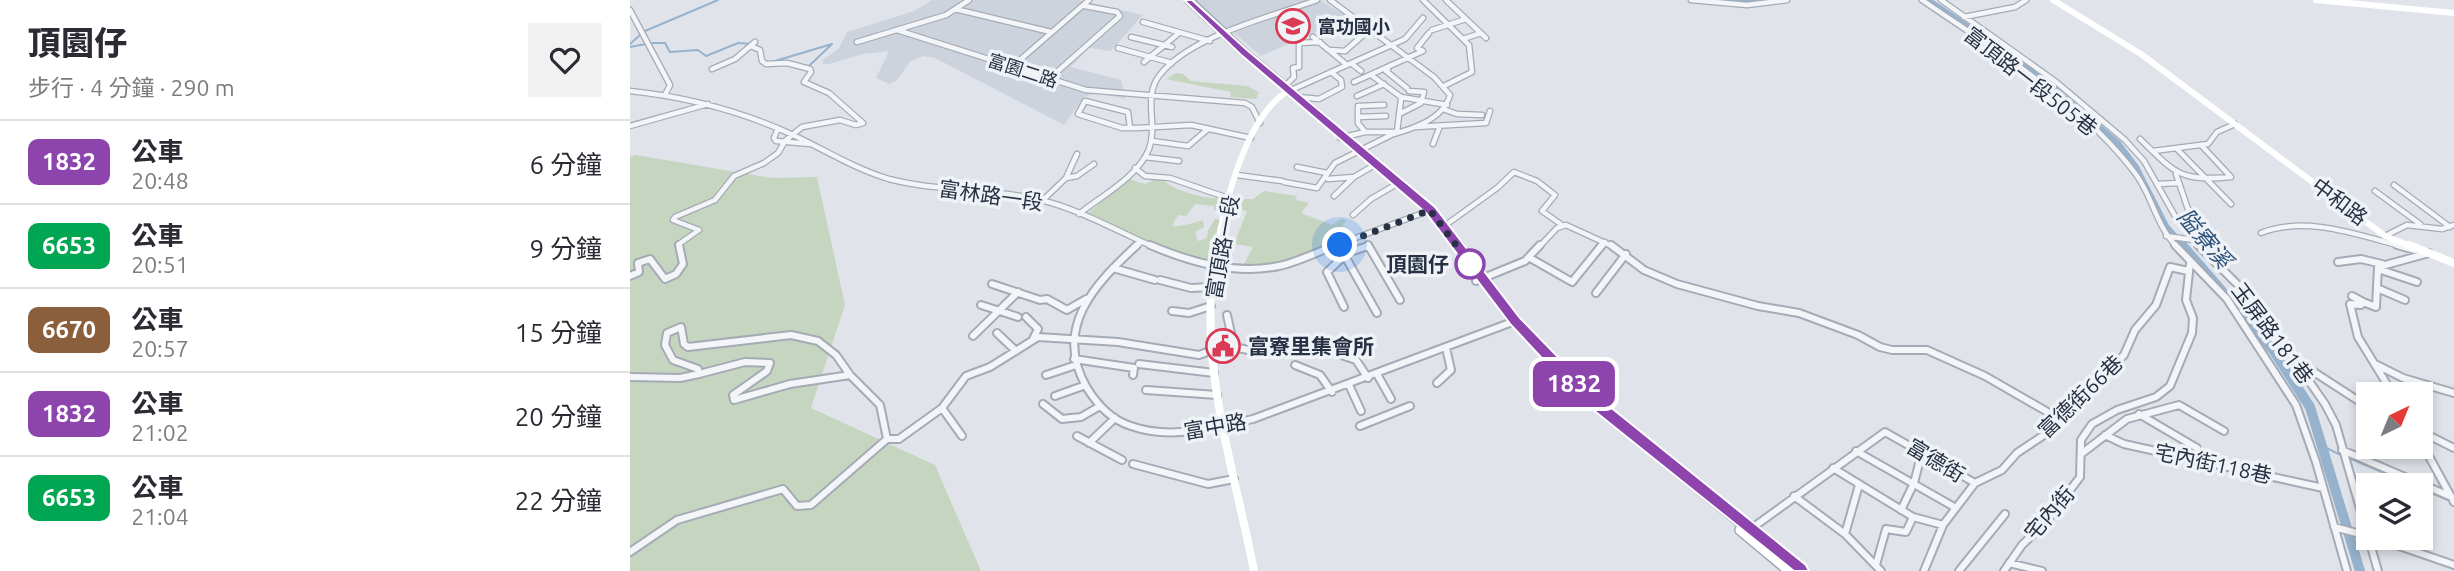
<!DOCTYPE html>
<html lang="zh-TW">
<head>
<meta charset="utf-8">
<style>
	:root { --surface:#fff; --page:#f2f2f3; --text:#2b2b33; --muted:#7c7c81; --line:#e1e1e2 }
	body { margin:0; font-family:Ubuntu,"Noto Sans TC",sans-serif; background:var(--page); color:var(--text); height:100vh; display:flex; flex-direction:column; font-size:26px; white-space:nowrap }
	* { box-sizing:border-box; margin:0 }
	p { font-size:23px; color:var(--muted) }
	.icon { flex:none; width:38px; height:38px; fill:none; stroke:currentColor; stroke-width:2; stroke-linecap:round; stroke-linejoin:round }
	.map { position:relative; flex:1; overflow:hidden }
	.details { display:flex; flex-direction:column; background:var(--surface); width:630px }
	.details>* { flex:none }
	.badge { padding:0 14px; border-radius:10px; font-size:24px; line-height:46px }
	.needle { width:46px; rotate:43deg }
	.buttons { position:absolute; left:1726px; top:382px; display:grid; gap:14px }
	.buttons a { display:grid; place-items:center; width:77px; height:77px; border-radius:0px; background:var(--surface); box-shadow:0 4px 10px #0003; font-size:35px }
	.you { position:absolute; width:35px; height:35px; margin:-18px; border:5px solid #fff; border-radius:50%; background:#1a73e8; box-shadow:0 0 0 10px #1a73e833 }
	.map>.badge { position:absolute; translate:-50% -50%; box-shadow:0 0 0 4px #fff }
	.round { display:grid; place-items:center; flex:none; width:74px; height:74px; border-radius:0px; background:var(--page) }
	.headline { display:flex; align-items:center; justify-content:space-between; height:119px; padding:0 28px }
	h1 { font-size:33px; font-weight:800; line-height:52px }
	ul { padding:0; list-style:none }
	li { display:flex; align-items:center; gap:21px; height:84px; padding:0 28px; border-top:2px solid var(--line) }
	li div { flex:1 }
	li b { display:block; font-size:26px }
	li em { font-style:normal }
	li .badge { min-width:77px; font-weight:700; text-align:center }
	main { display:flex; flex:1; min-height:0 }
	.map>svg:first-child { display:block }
	.built { fill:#cdd3dc }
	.green { fill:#c5d5c0 }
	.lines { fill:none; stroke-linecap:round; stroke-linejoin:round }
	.stream { stroke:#97b2cd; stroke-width:2 }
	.river-far1 { stroke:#97b2cd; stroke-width:7 }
	.river { stroke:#97b2cd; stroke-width:10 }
	.street-far1-casing { stroke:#a5abb5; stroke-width:7 }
	.street-casing { stroke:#a5abb5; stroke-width:10 }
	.primary-far1-casing { stroke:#9ea8b7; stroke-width:10 }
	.primary-casing { stroke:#9ea8b7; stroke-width:12 }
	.street-far1 { stroke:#f3f5f8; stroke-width:4.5 }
	.street { stroke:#f3f5f8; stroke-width:6 }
	.secondary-far1 { stroke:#fff; stroke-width:6 }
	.secondary { stroke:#fff; stroke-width:8 }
	.primary-far1 { stroke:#fff; stroke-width:7 }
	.primary { stroke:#fff; stroke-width:9 }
	.line { fill:#8e44ad; stroke:#fff; stroke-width:2 }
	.walk { stroke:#273143; stroke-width:7; stroke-dasharray:0 12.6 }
	.stop-dot { fill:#fff; stroke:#8e44ad; stroke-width:3.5 }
	.labels { text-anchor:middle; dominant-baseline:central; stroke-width:7; stroke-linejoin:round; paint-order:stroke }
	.far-poi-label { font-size:18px; font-weight:bold; fill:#273143; stroke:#eff3f7; text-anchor:start }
	.far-street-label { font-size:18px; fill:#273143; stroke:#eff3f7 }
	.street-label { font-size:21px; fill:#273143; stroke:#eff3f7 }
	.stop-label { font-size:21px; font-weight:bold; fill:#273143; stroke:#eff3f7; text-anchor:end }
	.poi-label { font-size:21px; font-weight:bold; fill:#273143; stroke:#eff3f7; text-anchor:start }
	.water-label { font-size:23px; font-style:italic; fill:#2d517a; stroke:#eff3f7 }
</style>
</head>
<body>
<main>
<section class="details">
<div class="headline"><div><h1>頂園仔</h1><p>步行 · 4 分鐘 · 290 m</p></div><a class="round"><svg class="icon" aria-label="heart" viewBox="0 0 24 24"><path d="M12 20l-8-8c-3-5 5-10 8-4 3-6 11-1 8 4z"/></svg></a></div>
<ul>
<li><span class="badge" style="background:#8e44ad;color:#fff">1832</span><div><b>公車</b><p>20:48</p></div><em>6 分鐘</em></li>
<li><span class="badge" style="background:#00a651;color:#fff">6653</span><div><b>公車</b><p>20:51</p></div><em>9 分鐘</em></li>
<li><span class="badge" style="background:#8b5e3c;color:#fff">6670</span><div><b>公車</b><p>20:57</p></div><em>15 分鐘</em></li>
<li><span class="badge" style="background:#8e44ad;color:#fff">1832</span><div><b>公車</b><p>21:02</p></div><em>20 分鐘</em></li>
<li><span class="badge" style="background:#00a651;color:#fff">6653</span><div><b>公車</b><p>21:04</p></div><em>22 分鐘</em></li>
</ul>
</section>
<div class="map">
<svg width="1824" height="571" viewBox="0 0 1824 571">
	<rect width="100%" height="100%" fill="#e0e4ea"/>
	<path class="built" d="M302 0H449L513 15 481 51 459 48 441 67 491 80 496 99 467 93 454 97 434 125 305 58 293 56 280 62 266 81 259 84 246 78 259 51 233 54 199 64H192L193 60 209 48 217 32 284 11Z
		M566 0H681L598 32Z
		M690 0 719 18 631 56 604 33Z"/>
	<path class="green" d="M546 73 553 74 561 81 617 86 629 92 626 99 600 97 601 92 536 79Z
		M6 155 142 178 187 177 215 305 181 408 305 465 351 571H0V157Z
		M532 176V180C549 193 576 199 597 199L592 211 584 210V206L565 204 556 216 548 215 542 226C548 227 566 223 573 220L574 227 565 232 568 241 577 238 578 230 585 219 590 220 579 260C534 256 497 234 458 213L499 179 515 184Z
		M634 191 667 196 666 200 679 203 671 213 702 225 711 219 716 220 711 229 728 239 653 265 612 268 623 247 604 244 617 211 601 208 605 199H623Z"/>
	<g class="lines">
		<path class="stream" d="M15 31 88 0
			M21 43H35L40 52 68 50 76 56 108 43 121 44
			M0 44 10 35
			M0 47 16 44
			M145 61 202 44 179 66
			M1692 446 1713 456
			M1719 458 1782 485
			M1790 488 1820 501"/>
		<path class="river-far1" d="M1100 0H1124
			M1297 0 1401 70 1488 144 1506 168 1536 227 1554 247"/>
		<path class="river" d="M1552 245 1643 350 1680 407 1730 571"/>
		<g class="street-far1-casing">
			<path id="street-far1" d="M700 0 804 77 820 95C813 120 782 129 760 135
				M793 0 839 45 842 72 814 86
				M816 0 856 38
				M1061 0 1117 5 1157 0
				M1292 0C1366 51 1449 100 1505 173 1522 195 1526 226 1547 247
				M1311 0 1425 81 1495 140 1514 161 1545 216 1570 247
				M325 9 421 32
				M0 10 40 85 35 95
				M1334 17 1385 7 1396 0
				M513 22 580 41
				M267 30 456 90 615 103 622 107 630 123
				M802 30 836 19
				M501 37 542 47
				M683 37 717 65
				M833 39 851 33
				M227 42 316 15 339 0
				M488 48 542 63
				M699 50 715 51 740 29
				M514 62 549 33
				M722 64 731 71
				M383 66 459 0
				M82 69 105 59 125 42
				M758 70 756 71 777 88
				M741 75 771 97 817 105
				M419 79 490 16 487 12 455 6
				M724 82 793 51 787 48 799 33
				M655 86 664 77 663 68 669 67V43L690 42
				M0 91C57 97 111 111 163 135 195 150 225 169 259 179 309 192 362 188 411 200 451 210 487 231 524 247
				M659 91 775 39 793 18
				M779 91 794 92 791 103
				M727 96 754 84
				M668 97 689 99 712 87 711 80 701 72
				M813 109 827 114 852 115
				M769 114 789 104
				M728 117 756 116
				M0 126 78 104
				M785 127 856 123 860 111
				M148 128 144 138 146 141 181 144
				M500 128 498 112 455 101 448 114 492 128H507L561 125 621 138
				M735 132 728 123V106L754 105
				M710 138 735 132H767L771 99
				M1510 139C1545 173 1550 182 1601 177L1572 146
				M522 141 558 146 578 129
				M803 144 810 126
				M1547 149 1601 204
				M1523 151 1578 144 1587 132 1605 124
				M515 157 549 161
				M667 167 697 173
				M505 168 515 176 540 178 598 198
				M1546 174 1563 224 1555 229
				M607 175 652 181
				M436 178 447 176 464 164
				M698 179 724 177
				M654 182 687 188 705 163 763 134
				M1529 184 1549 183
				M1764 185 1820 227
				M1745 191 1790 224
				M704 196 724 177 743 166
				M412 201 436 178 447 154
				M449 214C471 196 508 177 519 149 528 125 513 97 529 76 559 36 641 17 687 0
				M723 215 741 199 765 185
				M813 227 867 188 884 172 907 181 925 195 912 211 932 225
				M1631 233C1676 215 1728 235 1774 247
				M1536 236 1564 240
				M1755 236 1777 225 1812 229 1824 225
				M50 247 49 244 69 230 43 220 45 217 85 200 104 176 134 163 148 153 155 141 172 127 210 120 226 125 233 123 199 93 174 82 181 72 180 69 157 63 136 64 132 61 130 50 121 46
				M506 247 510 243
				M701 247 801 210
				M735 247 738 246
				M909 247 927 228 936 225 984 247
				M971 247 975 242"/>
		</g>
		<g class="street-casing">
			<path id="street" d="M507 245C465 284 422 328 457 388 467 404 481 420 501 426 540 440 584 428 623 419L885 321
				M520 245C560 262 604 275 649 266 668 262 687 252 706 245
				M738 245 770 300
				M981 245 1014 270 1047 284 1128 306 1169 313 1228 335 1250 347 1262 350H1297L1355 376 1428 418
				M1545 245 1597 299 1666 405 1686 462 1717 571
				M1568 245 1622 299 1695 404 1706 425 1748 571
				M1767 245 1785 250
				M715 256 747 313
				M900 258 942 282 972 245
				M1708 262 1731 259 1752 264
				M483 268 525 280
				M1748 269 1787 282
				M0 276 9 272 8 263 20 259 35 279 46 274 53 264 49 245
				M530 280 561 288 582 287
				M846 281 895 261 910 245
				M362 284 410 300 417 299 437 310 456 299
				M1747 288 1775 300
				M966 293 996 254
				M1722 296 1733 302
				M351 305 388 317
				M714 307 697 272 717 253 738 246
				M542 311 559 313 581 306
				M597 315 604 347 632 353
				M396 317 408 329 403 339
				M367 333 386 351
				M343 336 388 292
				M693 349 726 360 738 378
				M444 359 504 368 503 375
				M1667 361 1738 407
				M509 364 584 373
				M1745 364 1773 378 1824 393
				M665 365 690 375 702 392
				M69 374 115 362 140 363 137 371 103 395 104 400 160 384 220 375
				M747 374 761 399
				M416 375 446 365
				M0 377 50 378 69 374 68 369 43 360 35 345 37 333 51 327 54 344 58 347 161 335 188 341 206 355 220 375 250 405 257 439
				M807 383 821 370 816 348
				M719 385 731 411
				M516 390 587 395
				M1763 394 1728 337 1720 304 1731 305 1733 302 1746 307 1748 267 1799 253
				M425 396 453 386
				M413 404 432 419 451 417 470 406
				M312 408 332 436
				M1509 414 1567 448
				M730 426 780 406
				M1790 431 1824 448
				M1475 435 1494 444 1693 488
				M447 436 492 460
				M1790 440 1824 502
				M459 443 485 418
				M1712 450 1824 498
				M1226 451 1326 508
				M1451 454 1497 419 1549 405 1594 431
				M503 464 578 484 604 479
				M1203 468 1283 517 1313 525
				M1345 483 1372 470 1387 453 1414 435 1428 418 1494 355 1505 330 1526 305 1540 267 1558 271
				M1164 496 1215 534 1251 571
				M1271 510 1284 483 1292 452
				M1704 527 1738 536
				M1118 531 1255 432 1345 483
				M1215 534 1229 485
				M1743 537 1824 565
				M0 552 47 520 153 489 167 506 181 505 257 439H269L312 408 336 376 360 367 408 337 488 342 569 355 580 351
				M1379 563 1412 571
				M1246 565 1256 529 1276 532 1283 517
				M1294 571 1313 525 1345 483
				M1329 571 1375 514
				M1374 571 1392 545 1415 523 1450 477 1451 440 1462 424 1487 410 1526 397 1540 386 1562 333 1563 318 1556 300 1560 263"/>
		</g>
		<g class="primary-far1-casing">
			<path id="primary-far1" d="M559 0 614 52 801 210 829 247"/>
		</g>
		<g class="primary-casing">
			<path id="primary" d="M828 245 885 321 957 397 1170 571
				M1110 530 1159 571"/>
		</g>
		<use href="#street-far1" class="street-far1"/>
		<use href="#street" class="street"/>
		<path class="secondary-far1" d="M1423 0 1511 54 1755 236 1783 247
			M1686 0 1824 13
			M587 247C596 200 615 120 656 92"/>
		<path class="secondary" d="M587 245C565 357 603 462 624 571
			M1779 245 1824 263"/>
		<use href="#primary-far1" class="primary-far1"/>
		<use href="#primary" class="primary"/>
	</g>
	<path class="line" d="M554 0H562L617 50 805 207 890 318 963 393 1176 565 1179 571H1164L952 401 881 325 796 213 610 54Z"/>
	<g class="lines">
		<path class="walk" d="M710 245 800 210 840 264"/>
	</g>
	<defs>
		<g id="school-ring" transform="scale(1.75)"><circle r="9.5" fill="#eff3f7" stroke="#da3a54" stroke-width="1.5"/><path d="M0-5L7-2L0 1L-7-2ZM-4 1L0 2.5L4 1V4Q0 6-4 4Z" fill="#da3a54"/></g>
		<g id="civic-ring" transform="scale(1.75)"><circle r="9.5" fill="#eff3f7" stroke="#da3a54" stroke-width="1.5"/><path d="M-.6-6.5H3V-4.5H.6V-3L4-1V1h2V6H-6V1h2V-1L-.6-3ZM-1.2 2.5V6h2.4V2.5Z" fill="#da3a54"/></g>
	</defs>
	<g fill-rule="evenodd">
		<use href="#school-ring" x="663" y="26"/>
		<use href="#civic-ring" x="593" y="346"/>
	</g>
	<circle class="stop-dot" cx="840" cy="264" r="14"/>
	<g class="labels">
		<g class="far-poi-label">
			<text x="688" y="26">富功國小</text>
		</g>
		<g class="far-street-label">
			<text transform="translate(393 70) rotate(18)">富園二路</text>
		</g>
		<g class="street-label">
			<text transform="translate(1401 81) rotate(38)">富頂路一段505巷</text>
			<text transform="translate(361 195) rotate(8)">富林路一段</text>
			<text transform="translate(1710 201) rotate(37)">中和路</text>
			<text transform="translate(592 247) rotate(-80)">富頂路一段</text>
			<text transform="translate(1643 333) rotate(53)">玉屏路181巷</text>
			<text transform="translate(1450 396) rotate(-44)">富德街66巷</text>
			<text transform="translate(585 426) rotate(-10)">富中路</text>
			<text transform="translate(1306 460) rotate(31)">富德街</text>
			<text transform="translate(1583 463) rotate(12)">宅內街118巷</text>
			<text transform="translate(1419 513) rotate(-49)">宅內街</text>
		</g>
		<g class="stop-label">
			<text x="819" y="264">頂園仔</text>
		</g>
		<g class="poi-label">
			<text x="618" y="346">富寮里集會所</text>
		</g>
		<g class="water-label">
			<text transform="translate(1575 238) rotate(50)">隘寮溪</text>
		</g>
	</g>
</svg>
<div class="buttons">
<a><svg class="needle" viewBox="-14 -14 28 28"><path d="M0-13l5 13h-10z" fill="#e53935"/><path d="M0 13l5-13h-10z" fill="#7c7c81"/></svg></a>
<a><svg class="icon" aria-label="layers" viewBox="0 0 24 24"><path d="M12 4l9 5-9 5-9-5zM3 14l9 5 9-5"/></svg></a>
</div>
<div class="you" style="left:710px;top:245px"></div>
<b class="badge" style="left:944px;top:384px;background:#8e44ad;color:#fff">1832</b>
</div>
</main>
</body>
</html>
